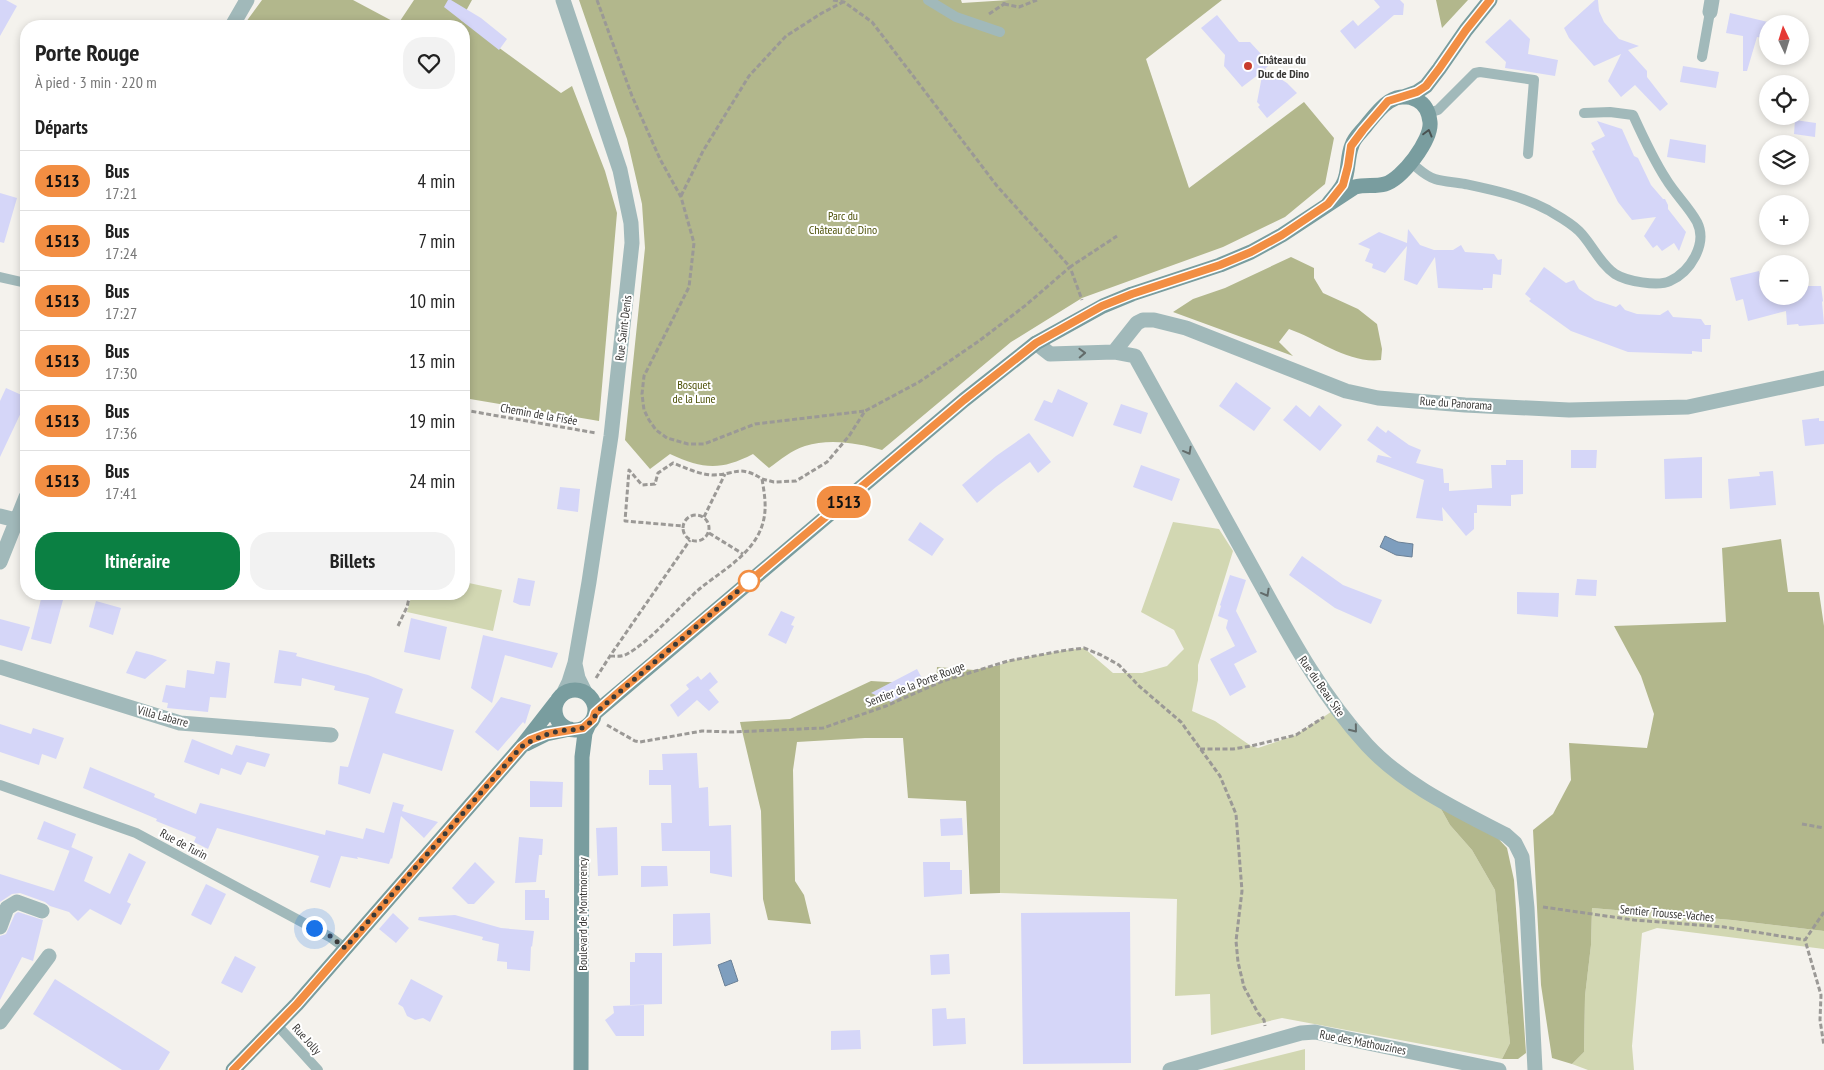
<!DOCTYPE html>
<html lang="fr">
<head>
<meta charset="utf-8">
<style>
	:root { --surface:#fff; --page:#f2f2f2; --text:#222; --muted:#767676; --line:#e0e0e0; --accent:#0b8043 }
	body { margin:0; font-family:"PT Sans Narrow",sans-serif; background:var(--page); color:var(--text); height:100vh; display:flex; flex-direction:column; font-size:19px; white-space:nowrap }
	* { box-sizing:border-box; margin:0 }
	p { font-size:16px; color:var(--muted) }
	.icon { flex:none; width:28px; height:28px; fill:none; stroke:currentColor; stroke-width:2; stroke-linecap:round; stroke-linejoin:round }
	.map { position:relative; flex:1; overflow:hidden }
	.side { position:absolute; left:20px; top:20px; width:450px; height:580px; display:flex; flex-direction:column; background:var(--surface); border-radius:20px; box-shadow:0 2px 8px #0003 }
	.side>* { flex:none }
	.badge { padding:0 10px; border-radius:16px; font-size:18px; line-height:32px }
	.needle { width:32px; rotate:356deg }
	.tools { position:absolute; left:1759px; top:15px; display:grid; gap:10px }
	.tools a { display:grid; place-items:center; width:50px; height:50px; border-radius:50%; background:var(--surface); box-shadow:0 2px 8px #0003; font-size:25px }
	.you { position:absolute; width:25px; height:25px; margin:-12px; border:4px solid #fff; border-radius:50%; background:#1a73e8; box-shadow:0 0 0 8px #1a73e833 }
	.map>.badge { position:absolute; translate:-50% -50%; box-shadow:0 0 0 2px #fff }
	h2 { padding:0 15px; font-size:19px; line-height:45px }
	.round { display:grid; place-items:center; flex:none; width:52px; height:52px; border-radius:20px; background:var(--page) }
	.summary { display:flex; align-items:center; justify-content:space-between; height:85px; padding:0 15px }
	h1 { font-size:24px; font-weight:600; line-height:38px }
	.action { display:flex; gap:10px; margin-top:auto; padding:10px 15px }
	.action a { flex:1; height:58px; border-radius:20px; background:var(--accent); color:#fff; font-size:20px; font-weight:600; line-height:58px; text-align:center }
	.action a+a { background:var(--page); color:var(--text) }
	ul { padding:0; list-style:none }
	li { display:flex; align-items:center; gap:15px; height:60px; padding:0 15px; border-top:1px solid var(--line) }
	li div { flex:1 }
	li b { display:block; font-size:19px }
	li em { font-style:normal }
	li .badge { min-width:55px; font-weight:700; text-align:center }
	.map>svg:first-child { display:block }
	.green { fill:#d2d7b2 }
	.forest { fill:#b2b78c }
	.water { fill:#7e9ebe; stroke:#6a8096 }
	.building { fill:#d5d6f8 }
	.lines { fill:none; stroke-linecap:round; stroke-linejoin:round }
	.path { stroke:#9b9996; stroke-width:3; stroke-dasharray:5 2.5; stroke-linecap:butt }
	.lane { stroke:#a1b9ba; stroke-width:10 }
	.street { stroke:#a1b9ba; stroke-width:15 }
	.secondary { stroke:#799d9f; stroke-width:15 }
	.oneway { stroke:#4a5251 }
	.oneway2 { stroke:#636c6b }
	.line-casing { stroke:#fff; stroke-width:11 }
	.line { stroke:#f28e43; stroke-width:8 }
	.walk { stroke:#3a3937; stroke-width:5; stroke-dasharray:0 9 }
	.poi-dot { fill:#c83c2c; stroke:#fff; stroke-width:2 }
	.stop-dot { fill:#fff; stroke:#f28e43; stroke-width:2.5 }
	.labels { text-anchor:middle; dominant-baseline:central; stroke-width:4; stroke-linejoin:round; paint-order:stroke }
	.poi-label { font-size:12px; font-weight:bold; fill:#3a3937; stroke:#fff; text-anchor:start }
	.park-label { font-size:12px; fill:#4d5108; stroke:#fff }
	.street-label { font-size:12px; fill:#3a3937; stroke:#fff }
</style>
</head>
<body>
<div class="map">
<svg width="1824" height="1070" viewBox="0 0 1824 1070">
	<rect width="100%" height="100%" fill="#f4f2ed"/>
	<path class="green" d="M1173 522 1219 529 1233 551 1198 665V680L1192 711 1215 721 1251 746 1258 748 1296 735 1337 708 1440 807 1450 825 1472 850 1495 890 1510 1043 1502 1059 1282 1018 1211 1035 1210 994 1175 996 1177 899 1000 893V665L1008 661 1061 651 1084 648 1113 673H1142L1167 666 1184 649 1174 630 1141 612Z
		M464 582 502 590 493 631 407 612 412 594H464Z
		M1592 908 1732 920 1824 931V949L1657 928 1642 933 1632 1046 1634 1070H1588L1572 1064 1584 1052 1585 996 1591 945Z
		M1305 1049V1070H1222Z"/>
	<path class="forest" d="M262 0H353L398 24 414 0H472L461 20 561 93 572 86 605 171 617 213 599 421 464 398V26H243Z
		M579 0H961L962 3 1009 0H1222L1146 59 1189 188 1304 102 1334 138 1325 184 1285 217 1223 247 1082 298 1011 342 882 450C859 443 829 438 805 446 792 450 780 460 769 468L753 454C720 471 703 469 670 454L650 469 625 440 645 248 642 204 627 139Z
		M1436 0H1468L1442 28Z
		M1291 257 1314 268V278L1323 293 1358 309 1377 324 1382 349 1381 360C1349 364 1318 339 1289 329L1279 342 1293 356 1173 312 1193 299 1225 288Z
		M1781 539 1788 592H1819L1824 626V931L1732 920 1592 908 1591 945 1585 996 1584 1052 1572 1064 1552 1058 1541 985 1533 830 1553 814 1571 780 1569 743 1647 748 1654 714 1641 676 1614 626 1726 622 1722 548Z
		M1000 665V893L970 894 966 801 908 798 903 738H865L797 742 793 770 795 881 804 895 811 924 768 920 763 899 761 811 740 722 790 719 871 681 936 685 937 667 974 670Z
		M1440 807 1494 834 1507 848 1514 880 1526 1053 1518 1059H1502L1510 1043 1495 890 1472 850 1450 825Z"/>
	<path class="water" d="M1385 536 1398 542 1413 544 1412 557 1396 555 1380 547Z
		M731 960 738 981 725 986 718 965Z"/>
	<path class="building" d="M0 0H6L17 6 0 36Z
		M448 0H451L481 18 507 39 499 50 444 7Z
		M1374 0H1400L1404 4 1403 15H1394L1355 49 1340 31 1353 20 1358 26 1380 7Z
		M1595 0H1598L1599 11 1604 22 1619 39 1639 46 1628 50 1647 71V77L1668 104 1660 111 1635 85 1621 97 1608 81 1621 54 1594 66 1569 38 1564 28Z
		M1730 13 1768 22V39L1757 37 1747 71H1743V36L1726 33Z
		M1217 15 1239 42H1250L1261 54 1269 65 1265 69 1287 83 1297 93 1267 118 1258 107 1260 105 1257 102 1263 71 1242 87 1224 66 1225 55 1201 28Z
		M1510 19 1530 39 1528 54 1558 60 1555 76 1505 68 1506 62 1485 42Z
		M1683 66 1719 72 1716 88 1680 82Z
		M1795 120 1816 123 1815 137 1794 134Z
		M1597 121 1622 129 1634 156 1638 158 1651 185 1663 199H1665L1668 205V209L1686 232 1679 251 1674 243 1662 251 1657 245 1653 248 1644 236 1656 217 1632 220 1618 202 1592 151 1595 150 1591 143 1605 136Z
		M1670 139 1706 145 1705 163 1667 157Z
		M0 193 17 198 4 243 0 242Z
		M1408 229 1420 245 1434 250H1453L1461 245 1465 252 1494 254 1498 260 1502 259 1501 275 1493 274 1492 288H1483V290L1438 288 1435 257 1417 285 1404 280 1407 246 1385 273 1372 268 1373 264 1365 261 1370 249 1358 244 1379 232 1407 243Z
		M1544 267 1566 283 1574 280 1579 289 1595 300 1616 307 1620 304 1625 310 1637 314 1660 315 1668 310 1673 317 1701 319 1705 325H1711L1710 339H1702V352L1692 351V354L1628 352 1571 331 1529 301 1531 299 1525 294Z
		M1759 271 1765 296H1800V290H1804L1803 286H1821L1823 301 1822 302 1824 324 1799 326 1798 324 1787 325 1786 311 1748 321 1743 299 1736 301 1730 278Z
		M1236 382 1271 408 1254 431 1219 406Z
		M6 388 26 397V402L0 457V401Z
		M1058 389 1088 403 1073 437 1034 420 1044 400 1052 403Z
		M1121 404 1148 413 1141 434 1113 425Z
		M1296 405 1310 417 1319 405 1342 425 1320 451 1283 420Z
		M1819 418V421H1824V444L1805 446 1802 420Z
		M1377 426 1386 433 1388 430 1409 445 1421 450 1416 463 1443 469 1444 483H1449V491L1492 488 1491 465H1506V460H1523V494L1511 495V506L1477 505V513H1474V529L1466 536 1442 507 1443 521 1416 518 1424 480 1376 462 1378 455 1392 458 1367 440Z
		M1029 433 1051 462 1038 473 1030 462 996 487 977 503 962 485 996 456Z
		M1571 450H1597L1596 468H1571Z
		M1702 457V498L1665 499 1664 459Z
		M1141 465 1180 479 1172 501 1133 487Z
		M1773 471 1776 505 1730 509 1728 479 1760 476 1759 472Z
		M560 487 580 489 578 512 557 509Z
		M920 522 944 539 932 556 908 540Z
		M1302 556 1343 585 1382 600 1371 624 1335 608 1289 575Z
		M1230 575 1246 580 1236 611 1257 652 1234 664 1246 687 1230 696 1210 659 1235 646 1226 628 1228 620 1218 616 1221 606 1220 605Z
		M518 578 535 581 530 606 520 605 513 602Z
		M1577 579 1597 580 1596 596 1575 595Z
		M1517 592 1559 593 1558 617 1517 614Z
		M42 595 63 600 51 644 31 639Z
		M96 601 121 608 113 635 89 627Z
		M781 611 795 617 791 625 794 626 786 644 768 635Z
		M411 618 447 627 440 660 404 652Z
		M0 619 30 627 22 651 0 645Z
		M483 635 491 637 558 653 552 668 505 655 492 703 471 688Z
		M279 650 297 653 296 656 368 675 403 689 395 713 454 730 442 771 383 753 370 794 338 784 340 766 348 767 369 698 334 690 335 686 302 678 301 686 274 683Z
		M136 651 152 655 167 660 145 679 126 673Z
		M216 661 230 663 226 698 210 697 208 712 167 708 168 703 162 702 166 685 185 688 187 670 214 674Z
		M917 669 925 684 891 702 871 693Z
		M710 672 718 682 709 690 719 702 709 711 697 700 678 717 670 705 689 689 686 685 698 676 701 680Z
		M501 697 531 705 525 724 523 722 498 751 475 732Z
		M0 724 31 734 33 728 64 738 56 759 42 754 39 765 0 752Z
		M192 739 232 755 236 745 270 754 265 767 247 762 241 775 221 768 219 775 184 762Z
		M697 753 699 788 708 787 709 826 731 825 732 877 710 873V851H662L661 823H672L671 785H649V770H663L662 754Z
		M90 767 155 794 154 797 196 814 200 803 325 835 326 830 363 839 366 828 384 833 393 802 404 805 402 811 438 822 424 838 401 816 392 859 391 858 389 864 357 857 358 859 341 856 330 888 310 882 319 856 217 828 208 849 194 842 196 837 156 821 157 819 83 788Z
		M530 781 563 782 562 807H530Z
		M962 818 963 835 941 836 940 819Z
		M44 821 76 834 70 851 37 839Z
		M617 827 618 875 598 876 596 828Z
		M519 837 543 839 542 855H539L536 882 515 883Z
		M71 847 93 857 84 881 110 894 129 853 146 862 127 902 131 904 121 925 90 909 78 921 69 912 50 906 45 902 20 893 12 894 0 902V874L54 891Z
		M475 862 495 882 474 904H468L452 888Z
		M923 862H950V870H962V894L924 897Z
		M641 866H667L668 886 641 887Z
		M206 884 226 894 211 925 191 915Z
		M525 890H545V898H549V920H525Z
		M18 912 43 920 33 961 22 957 0 1000V936L6 934 15 914Z
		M1130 912 1131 1063 1023 1064 1021 913Z
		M393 913 409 928 396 943 379 929Z
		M710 913 711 944 673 946V914Z
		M455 915 501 928 534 931 532 947 531 946 530 971 507 969V962L497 961 499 944 482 940 483 937 418 920 419 917Z
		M635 953H662V1004L630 1005V962H635Z
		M949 954 950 974 931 975 930 955Z
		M235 956 256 967 242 993 221 983Z
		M55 979 170 1052 159 1070H122L33 1014Z
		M411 979 443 996 430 1022 423 1018 415 1020 407 1016 403 1007 398 1004Z
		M644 1005V1036H616L605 1020 614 1013 613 1006Z
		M946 1008 947 1019 965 1018 966 1044 933 1046 932 1009Z
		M860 1030 861 1049 831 1050V1031Z"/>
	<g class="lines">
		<path class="path" d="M597 0 632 96 660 159 681 197 694 243 689 287 644 376 642 394 644 410 649 420 656 430 667 438 688 444H704L755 424 865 411
			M833 0 844 2 872 22 997 186 1070 267 1117 236
			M1004 4 1019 7 1037 0
			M989 14 1004 4V0
			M681 196 703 151 749 76 786 36 822 13 843 2
			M464 410 596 433
			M762 479 774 482 796 481 827 462 849 436 865 411 919 382 979 341 1026 305 1070 267 1082 300
			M683 528a13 13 0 1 1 26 0a13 13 0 1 1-26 0Z
			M704 517 725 474
			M709 533 743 554
			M398 626 407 607 410 594
			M610 656C615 656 620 657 625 655 649 643 676 610 697 591 718 573 748 558 760 531 768 513 765 497 762 479 739 464 735 475 712 475 698 474 686 468 673 463L658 473 655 484 642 485 629 470 625 521 683 526
			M596 678 610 656 690 540
			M607 725 635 741 640 742 702 731 732 732 823 728 886 706 943 681 1008 661 1061 651 1084 648 1101 655 1119 665 1139 686 1181 722 1220 776 1236 814 1242 891 1236 941 1238 962 1244 987 1258 1013 1264 1020 1265 1026
			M1200 749H1233L1251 746 1296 735 1324 717
			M1802 824 1824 828
			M1543 907 1634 920 1724 927 1805 940
			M1824 912 1805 940 1821 995 1820 1020 1824 1046"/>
		<path class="lane" d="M928 0 956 17 1000 32
			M1702 57 1710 12
			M1428 113 1438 110 1475 73 1480 72 1534 80 1528 154
			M1410 162C1418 168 1425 176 1435 179 1444 182 1455 182 1465 184 1493 190 1522 196 1548 210 1558 216 1570 222 1579 231 1592 244 1600 264 1615 274 1626 281 1658 287 1670 281 1690 272 1708 244 1697 222 1689 207 1675 194 1666 179 1653 159 1643 137 1633 115L1610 112 1584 113
			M0 277 26 283
			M0 785 136 833 330 937 345 948
			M277 1025 318 1070"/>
		<path class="street" d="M1710 12 1712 0
			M232 26 247 0
			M1036 343 1050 354 1114 352 1135 356C1173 425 1212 495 1250 564 1285 627 1318 692 1367 745 1404 785 1458 810 1506 835L1515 843 1522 857 1527 908 1535 1070
			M1114 352 1137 323 1143 320H1154L1186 328 1346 391 1378 398 1465 405 1569 410 1688 407 1824 378
			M0 516 16 520
			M0 562 26 497
			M575 664 578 678 585 692
			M0 667 180 723 331 735
			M563 694 569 682 575 663 589 582 611 436 632 243 631 223 620 170 563 0
			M0 927 7 908 17 902 42 911
			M0 1022 49 956
			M1170 1070 1301 1033 1315 1032 1499 1070"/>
		<path class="secondary" d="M1403 97 1417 92 1426 86 1439 69 1466 30 1490 0
			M555 710a20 20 0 1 1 40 0a20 20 0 1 1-40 0Z
			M595 713 964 400 1036 343 1103 306 1132 294 1220 265 1251 252 1282 235 1355 187C1365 184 1375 187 1385 184 1402 179 1432 140 1430 122 1429 113 1425 104 1417 100 1393 88 1378 111 1365 127 1361 132 1354 138 1352 145 1347 157 1349 171 1344 182 1341 190 1333 197 1328 204
			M526 744 546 734 570 729
			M233 1070 297 1004 521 747 556 702
			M581 1070 582 757 585 733 589 724"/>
	</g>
	<defs><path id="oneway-chevron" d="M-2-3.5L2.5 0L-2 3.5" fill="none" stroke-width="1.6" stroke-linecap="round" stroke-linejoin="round" transform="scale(1.25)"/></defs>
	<use class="oneway" href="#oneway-chevron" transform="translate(1428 133) rotate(-75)"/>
	<g class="oneway2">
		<use href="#oneway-chevron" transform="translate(1082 353) rotate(-2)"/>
		<use href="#oneway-chevron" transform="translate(1188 451) rotate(61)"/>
		<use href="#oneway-chevron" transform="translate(1266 593) rotate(61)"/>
		<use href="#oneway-chevron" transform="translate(1354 729) rotate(51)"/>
	</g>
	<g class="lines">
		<g class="line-casing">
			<path id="line" d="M233 1070 297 1004 521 747 530 740 546 734 583 728 593 719 595 713 620 691 964 400 1036 343 1102 306 1132 294 1220 265 1251 252 1282 235 1328 204 1343 185 1348 166 1351 146 1363 130 1388 101 1417 92 1426 86 1439 69 1466 30 1490 0"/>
		</g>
		<use href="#line" class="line"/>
		<path class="walk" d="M314 928 330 936 345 948 521 747C535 738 548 733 565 730 571 729 578 731 584 727 593 723 595 713 602 707L752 579 749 581"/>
	</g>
	<circle class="poi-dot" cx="1248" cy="66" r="5"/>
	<circle class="stop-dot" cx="749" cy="581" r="10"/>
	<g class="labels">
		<g class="poi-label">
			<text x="1258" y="59">Château du<tspan x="1258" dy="14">Duc de Dino</tspan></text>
		</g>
		<g class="park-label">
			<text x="843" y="215">Parc du<tspan x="843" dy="14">Château de Dino</tspan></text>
			<text x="694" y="384">Bosquet<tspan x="694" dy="14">de la Lune</tspan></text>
		</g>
		<g class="street-label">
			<text transform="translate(623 328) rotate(-83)">Rue Saint-Denis</text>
			<text transform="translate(1456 403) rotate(4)">Rue du Panorama</text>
			<text transform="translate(539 414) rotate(10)">Chemin de la Fisée</text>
			<text transform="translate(915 684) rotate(-21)">Sentier de la Porte Rouge</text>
			<text transform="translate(1322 686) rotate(55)">Rue du Beau Site</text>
			<text transform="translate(163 716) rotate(15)">Villa Labarre</text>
			<text transform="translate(184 844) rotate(28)">Rue de Turin</text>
			<text transform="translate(1667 913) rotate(5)">Sentier Trousse-Vaches</text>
			<text transform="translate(582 914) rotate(-90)">Boulevard de Montmorency</text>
			<text transform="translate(307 1039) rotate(48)">Rue Jolly</text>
			<text transform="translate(1363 1042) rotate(11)">Rue des Mathouzines</text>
		</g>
	</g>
</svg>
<div class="tools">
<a><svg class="needle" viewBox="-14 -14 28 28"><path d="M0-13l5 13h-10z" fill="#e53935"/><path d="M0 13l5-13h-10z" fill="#767676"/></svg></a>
<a><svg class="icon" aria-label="locate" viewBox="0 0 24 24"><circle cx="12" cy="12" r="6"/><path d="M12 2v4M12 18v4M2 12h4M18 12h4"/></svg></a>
<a><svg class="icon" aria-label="layers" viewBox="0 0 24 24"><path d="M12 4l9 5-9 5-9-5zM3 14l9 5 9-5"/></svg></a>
<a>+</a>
<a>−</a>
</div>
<div class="you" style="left:314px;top:928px"></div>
<b class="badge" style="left:844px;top:502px;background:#f28e43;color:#111">1513</b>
<section class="side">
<div class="summary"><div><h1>Porte Rouge</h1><p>À pied · 3 min · 220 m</p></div><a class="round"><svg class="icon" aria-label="heart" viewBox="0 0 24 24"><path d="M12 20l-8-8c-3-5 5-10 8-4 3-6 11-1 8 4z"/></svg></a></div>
<h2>Départs</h2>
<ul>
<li><span class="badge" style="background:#f28e43;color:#111">1513</span><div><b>Bus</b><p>17:21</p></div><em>4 min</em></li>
<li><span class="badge" style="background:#f28e43;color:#111">1513</span><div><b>Bus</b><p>17:24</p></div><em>7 min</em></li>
<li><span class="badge" style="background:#f28e43;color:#111">1513</span><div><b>Bus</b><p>17:27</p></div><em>10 min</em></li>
<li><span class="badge" style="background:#f28e43;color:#111">1513</span><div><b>Bus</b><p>17:30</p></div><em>13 min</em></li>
<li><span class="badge" style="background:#f28e43;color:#111">1513</span><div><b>Bus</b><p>17:36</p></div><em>19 min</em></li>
<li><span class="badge" style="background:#f28e43;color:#111">1513</span><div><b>Bus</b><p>17:41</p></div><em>24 min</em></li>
</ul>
<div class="action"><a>Itinéraire</a><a>Billets</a></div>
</section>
</div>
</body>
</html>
